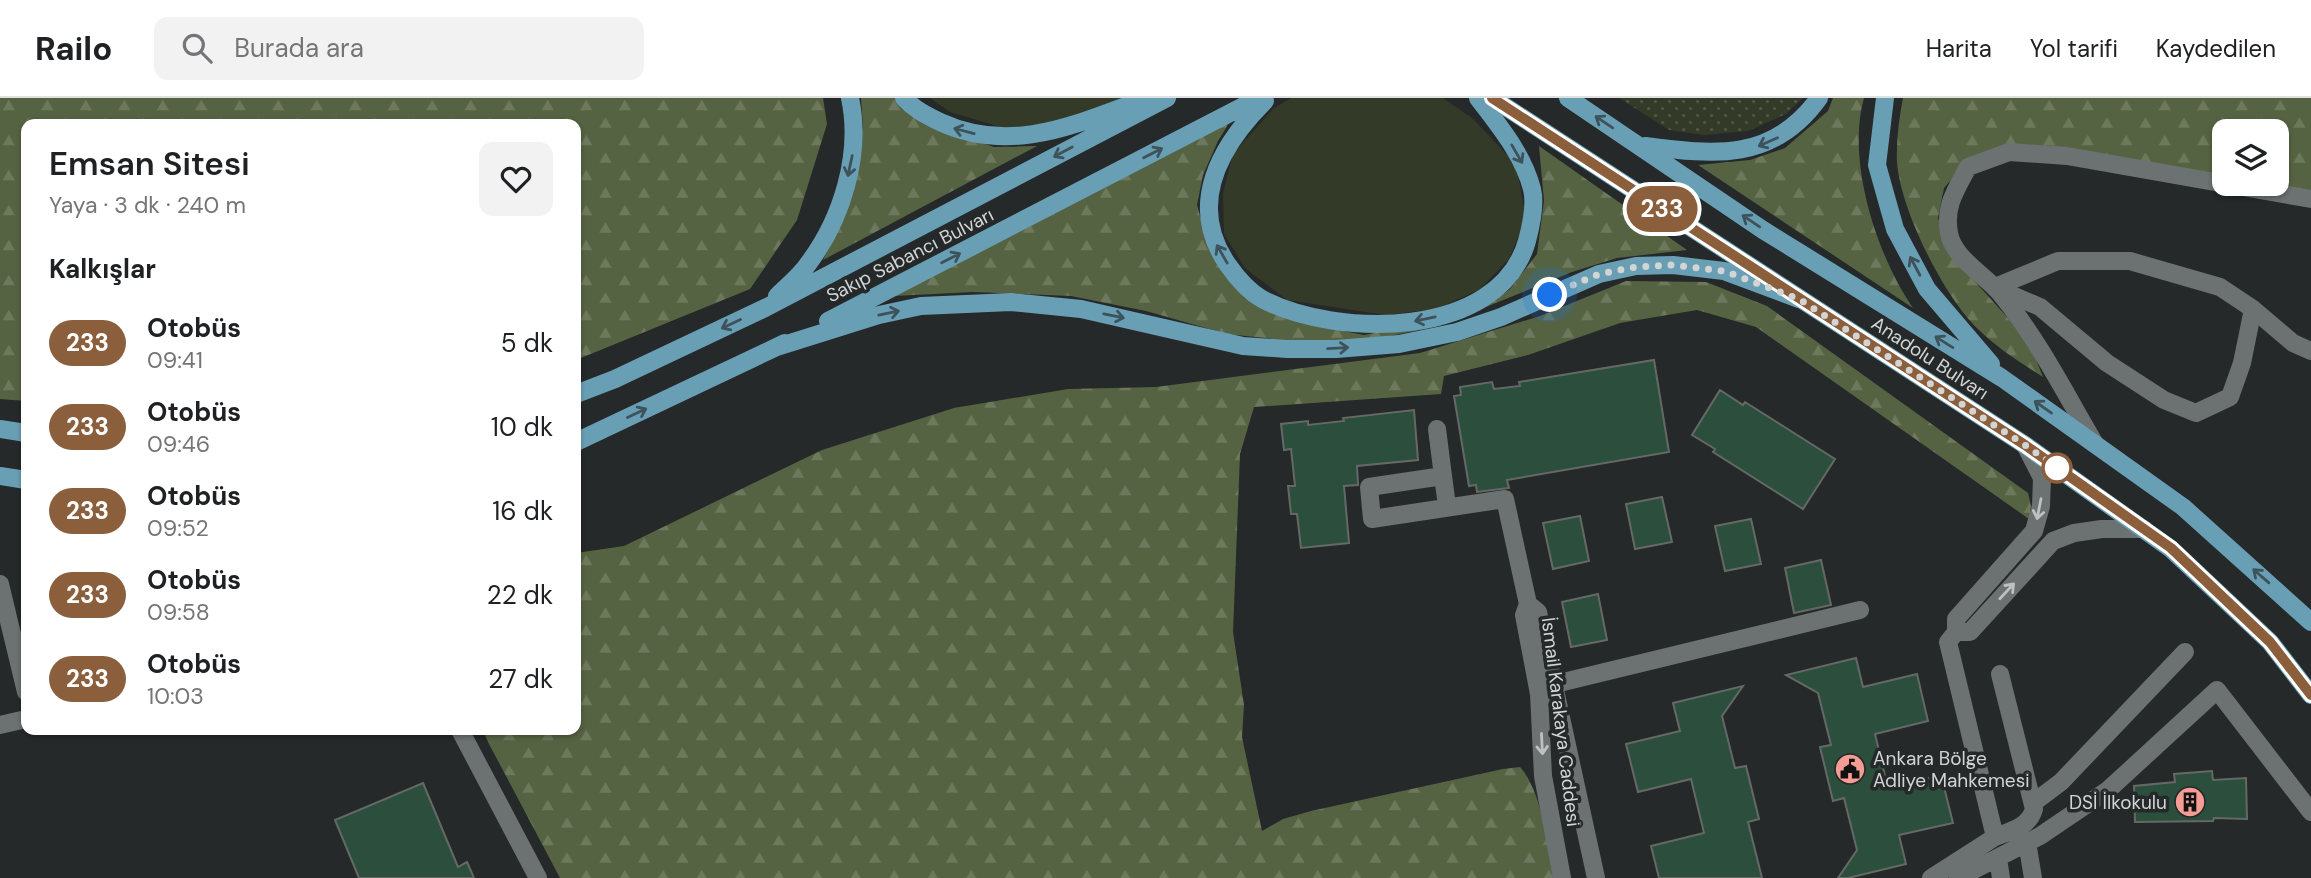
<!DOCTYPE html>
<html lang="tr">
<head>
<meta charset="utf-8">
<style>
	:root { --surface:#fff; --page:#f2f2f2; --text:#202124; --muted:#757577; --line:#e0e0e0 }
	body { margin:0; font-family:"DM Sans",sans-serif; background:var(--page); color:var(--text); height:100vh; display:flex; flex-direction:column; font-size:26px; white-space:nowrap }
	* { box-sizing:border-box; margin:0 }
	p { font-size:23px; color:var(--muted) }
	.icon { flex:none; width:38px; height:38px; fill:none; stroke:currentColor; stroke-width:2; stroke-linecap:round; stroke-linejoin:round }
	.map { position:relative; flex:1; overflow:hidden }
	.side { position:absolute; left:21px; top:21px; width:560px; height:616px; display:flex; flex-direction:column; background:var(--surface); border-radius:14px; box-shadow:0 2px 5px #0004 }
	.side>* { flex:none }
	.badge { padding:0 14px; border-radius:23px; font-size:24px; line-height:46px }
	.controls { position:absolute; left:2212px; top:21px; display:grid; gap:14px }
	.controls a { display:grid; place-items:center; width:77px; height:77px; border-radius:14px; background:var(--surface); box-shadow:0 2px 5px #0004; font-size:35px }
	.you { position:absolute; width:35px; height:35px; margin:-18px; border:5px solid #fff; border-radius:50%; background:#1a73e8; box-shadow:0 0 0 10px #1a73e833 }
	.map>.badge { position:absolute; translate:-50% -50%; box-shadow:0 0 0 4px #fff }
	h2 { padding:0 28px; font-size:26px; line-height:63px }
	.round { display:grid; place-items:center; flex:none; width:74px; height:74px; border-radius:14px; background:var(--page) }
	.summary { display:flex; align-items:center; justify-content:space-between; height:119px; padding:0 28px }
	h1 { font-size:33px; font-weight:600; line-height:52px }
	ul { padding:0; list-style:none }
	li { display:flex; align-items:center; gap:21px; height:84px; padding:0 28px }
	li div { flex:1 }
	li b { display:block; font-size:26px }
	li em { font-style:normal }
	li .badge { min-width:77px; font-weight:700; text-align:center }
	header { display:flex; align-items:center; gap:42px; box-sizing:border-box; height:98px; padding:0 35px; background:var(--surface); border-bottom:2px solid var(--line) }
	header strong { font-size:33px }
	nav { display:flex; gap:38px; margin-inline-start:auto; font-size:24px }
	.search { width:490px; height:63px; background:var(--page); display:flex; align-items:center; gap:18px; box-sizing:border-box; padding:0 24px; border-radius:14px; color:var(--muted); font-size:26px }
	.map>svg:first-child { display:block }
	.grass { fill:url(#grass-dots) }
	.forest { fill:url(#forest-firs) }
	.park { fill:#333b28 }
	.building { fill:#2b4f3c; stroke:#656966; stroke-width:2 }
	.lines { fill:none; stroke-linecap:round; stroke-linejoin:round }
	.minor { stroke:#6c7171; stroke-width:18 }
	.major { stroke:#699fb5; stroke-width:18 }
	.oneway { stroke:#3d525a }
	.oneway2 { stroke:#bec1c1 }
	.line-casing { stroke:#fff; stroke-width:16 }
	.line { stroke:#8b5e3c; stroke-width:10 }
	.walk { stroke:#d3d5d5; stroke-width:7; stroke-dasharray:0 12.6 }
	.stop-dot { fill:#fff; stroke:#8b5e3c; stroke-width:3.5 }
	.labels { text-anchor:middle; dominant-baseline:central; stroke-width:7; stroke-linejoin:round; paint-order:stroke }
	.street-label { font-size:19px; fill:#d3d5d5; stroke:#252929 }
	.poi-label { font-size:19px; fill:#d3d5d5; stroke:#252929; text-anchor:start }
</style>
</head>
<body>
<header>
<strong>Railo</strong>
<div class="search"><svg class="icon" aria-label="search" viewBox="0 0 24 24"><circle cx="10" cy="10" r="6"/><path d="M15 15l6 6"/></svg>Burada ara</div>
<nav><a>Harita</a><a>Yol tarifi</a><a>Kaydedilen</a></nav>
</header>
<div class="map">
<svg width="2311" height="780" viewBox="0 0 2311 780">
	<defs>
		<pattern id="grass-dots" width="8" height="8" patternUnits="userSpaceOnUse" patternTransform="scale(1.75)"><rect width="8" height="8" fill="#333b28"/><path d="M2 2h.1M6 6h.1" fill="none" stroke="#505646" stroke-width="1.8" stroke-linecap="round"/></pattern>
		<pattern id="forest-firs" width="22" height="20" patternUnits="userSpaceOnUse" patternTransform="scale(1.75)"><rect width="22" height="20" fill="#566342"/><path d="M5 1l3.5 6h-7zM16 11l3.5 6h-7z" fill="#6d785c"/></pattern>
	</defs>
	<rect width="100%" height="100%" fill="#252929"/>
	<path class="grass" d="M1619 0H1803L1786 16 1748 33 1704 37 1669 32Z"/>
	<path class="forest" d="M0 0H823L827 26 797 122 750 191 576 262V26H26V303L0 301Z
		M861 0H898L925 25 994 49 1037 48 823 162 845 118 863 28Z
		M1833 0H1864C1846 63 1877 158 1913 210L1698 67 1750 62 1785 50 1828 13Z
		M1903 0H2311V92L2271 86H2277V33H2224V79L2012 48 1966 65 1944 90 1938 120 1948 154 2028 242 2043 279C2021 265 1997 250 1978 231 1944 199 1900 111 1897 64 1896 43 1899 21 1903 0Z
		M1229 25 1218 43 1203 77 1197 107 1209 149 1265 211 1302 225 1364 237 1432 224 1489 206 1510 191 1537 156 1544 103 1539 48 1687 152 1617 160 1572 174 1439 228 1365 243 1301 244 1227 236 1146 213 1071 198 973 194 894 198Z
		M1626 183 1706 184 1767 208 2028 395 2031 408 2029 421 1756 229 1697 212 1620 225 1528 257 1444 278 1441 296 1254 309 1240 356 1233 534 1244 607 1242 639 1262 733 1283 721 1311 713 1503 671 1520 669C1543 694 1546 747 1554 780H560L488 644 483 632H576V455L624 448 822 352 954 310 1068 291 1156 289 1420 255 1540 218Z"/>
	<path class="park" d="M930 0H1122L1083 18 1014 33 950 14Z
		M1291 0H1443L1472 20 1516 66 1526 121 1509 161 1479 192 1436 211 1385 217 1287 202 1245 170 1224 136 1223 95 1233 56 1274 10Z"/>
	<path class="building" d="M1654 262 1669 354 1507 382 1509 390 1477 394 1476 387 1469 388 1454 298 1461 297 1460 289 1492 284 1494 291 1520 288 1519 284Z
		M1720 292 1743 307 1745 304 1835 361 1803 411 1713 354 1715 351 1692 337Z
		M1414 312 1418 362 1357 368 1358 387 1344 388 1349 445 1301 450 1297 416H1291L1288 388H1295L1291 351 1284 352 1281 326 1308 323V327L1344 323 1343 320Z
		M1662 399 1672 444 1635 451 1626 406Z
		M1580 418 1589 463 1553 471 1543 425Z
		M1751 421 1761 466 1725 473 1715 428Z
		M1821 462 1831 507 1794 515 1785 470Z
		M1598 496 1607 542 1571 549 1562 504Z
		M1856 560 1863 589 1917 576 1928 623 1875 636 1888 690 1941 677 1953 725 1899 737 1906 766 1848 780H1838L1857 752 1844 700 1833 703 1820 649 1831 647 1818 595 1786 577Z
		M1743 588 1722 618 1735 670 1746 668 1759 721 1748 724 1762 780H1659L1651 748 1704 735 1691 681 1638 694 1626 646 1680 633 1673 605Z
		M2212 673 2213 682 2246 680 2247 721 2214 720 2213 723 2135 724 2134 688 2175 684 2174 676Z
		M423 685 458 769 467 764 474 780H359L335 722Z"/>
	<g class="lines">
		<path class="minor" d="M1995 189 2058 163H2130L2220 189 2253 211 2293 245 2311 253
			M1998 191 2040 209 2107 265 2164 302 2196 315 2230 299 2242 265 2253 211
			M1437 331 1443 378
			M2095 346C2065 295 2038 241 2000 195 1985 177 1953 160 1949 135 1944 108 1956 92 1968 69L2009 54 2067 58 2311 101
			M1447 408 1443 378 1369 389 1372 421 1505 401 1528 506
			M0 486 26 594
			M1528 506 1538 514 1596 780
			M1528 506 1524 517 1539 596 1543 678 1562 780
			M1956 534H1970L2053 443 2074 435 2102 431H2144
			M1555 586 1860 512
			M0 627 26 621
			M460 632 538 780
			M2033 705 2061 684 2185 554
			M1995 739C2011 733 2029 729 2034 711L2000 576
			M2027 744 2033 780
			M1998 760 2001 780
			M1931 780 1995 739 1948 544 1956 534V521L2034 433 2041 408 2042 380 2025 347
			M1958 780 2040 738 2108 692 2217 592 2311 714"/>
		<path class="major" d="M904 0C915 12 926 17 940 24 1012 57 1076 26 1145 1
			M1492 0 2025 347 2171 451 2270 544 2311 597
			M1568 0 1763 132 2002 280 2183 409 2311 524
			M1885 0 1877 67 1895 131 1927 191 1991 266
			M1265 3C1220 48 1186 107 1228 167 1237 180 1248 193 1262 201 1336 240 1499 242 1527 143 1531 128 1536 107 1532 91 1523 56 1499 28 1478 0
			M1645 48C1715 57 1773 64 1819 0
			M777 198C787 188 800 178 808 166 842 121 862 56 850 0
			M828 223 1259 0
			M777 249 879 217 921 208 1011 204 1081 211 1243 248 1287 251H1336L1399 246 1457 234 1501 219 1599 176 1636 168 1673 167 1724 173 1799 201
			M576 296 615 281 765 210 1167 0
			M0 331 26 335
			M576 344 785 245
			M0 378 26 382"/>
	</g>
	<defs><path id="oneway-shaft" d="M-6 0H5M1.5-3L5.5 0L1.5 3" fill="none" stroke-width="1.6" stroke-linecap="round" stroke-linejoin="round" transform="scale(1.75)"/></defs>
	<g class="oneway">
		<use href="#oneway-shaft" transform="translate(1604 24) rotate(-146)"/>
		<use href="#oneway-shaft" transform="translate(964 33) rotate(-165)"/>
		<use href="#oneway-shaft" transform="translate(1768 44) rotate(156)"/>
		<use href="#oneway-shaft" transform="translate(1063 54) rotate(152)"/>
		<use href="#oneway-shaft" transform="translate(1153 55) rotate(-27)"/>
		<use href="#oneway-shaft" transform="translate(1517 56) rotate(60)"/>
		<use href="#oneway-shaft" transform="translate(850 68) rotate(102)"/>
		<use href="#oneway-shaft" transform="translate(1751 123) rotate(-146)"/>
		<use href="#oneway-shaft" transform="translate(1222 156) rotate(-120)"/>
		<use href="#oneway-shaft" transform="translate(951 160) rotate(-27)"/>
		<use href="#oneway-shaft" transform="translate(1915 168) rotate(-118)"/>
		<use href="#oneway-shaft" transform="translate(889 215) rotate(-12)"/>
		<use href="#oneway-shaft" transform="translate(1114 218) rotate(11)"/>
		<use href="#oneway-shaft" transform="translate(1425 221) rotate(168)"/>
		<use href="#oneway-shaft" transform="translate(731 226) rotate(155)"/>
		<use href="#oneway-shaft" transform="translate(1944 244) rotate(-148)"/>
		<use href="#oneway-shaft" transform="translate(1338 250) rotate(-3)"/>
		<use href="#oneway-shaft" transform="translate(2043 309) rotate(-145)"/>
		<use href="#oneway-shaft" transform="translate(637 315) rotate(-25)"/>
		<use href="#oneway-shaft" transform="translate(2261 478) rotate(-139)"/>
	</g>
	<g class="oneway2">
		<use href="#oneway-shaft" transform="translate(2039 411) rotate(101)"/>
		<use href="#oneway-shaft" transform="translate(2007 493) rotate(-47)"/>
		<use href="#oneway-shaft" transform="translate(1542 646) rotate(87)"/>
	</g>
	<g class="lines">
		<g class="line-casing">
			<path id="line" d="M1492 0 2025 347 2171 450 2270 544 2311 597"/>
		</g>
		<use href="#line" class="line"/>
		<path class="walk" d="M1550 197 1599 176 1636 169 1673 167 1724 173 1799 201 2025 347 2065 375 2057 370"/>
	</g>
	<defs>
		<g id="civic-disc" transform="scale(1.575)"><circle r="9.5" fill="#f59c94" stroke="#252929"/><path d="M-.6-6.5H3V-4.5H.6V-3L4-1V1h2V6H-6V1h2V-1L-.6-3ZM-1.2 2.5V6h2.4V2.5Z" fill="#111"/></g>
		<g id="building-disc" transform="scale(1.575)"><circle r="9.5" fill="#f59c94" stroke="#252929"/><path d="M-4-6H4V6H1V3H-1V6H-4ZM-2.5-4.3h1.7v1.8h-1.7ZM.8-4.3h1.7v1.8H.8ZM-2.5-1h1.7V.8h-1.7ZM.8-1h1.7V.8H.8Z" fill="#111"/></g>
	</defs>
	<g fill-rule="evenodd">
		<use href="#civic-disc" x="1850" y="671"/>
		<use href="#building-disc" x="2190" y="704"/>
	</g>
	<circle class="stop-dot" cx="2057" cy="370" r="14"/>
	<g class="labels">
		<g class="street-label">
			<text transform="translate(910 157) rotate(-27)">Sakıp Sabancı Bulvarı</text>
			<text transform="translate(1930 260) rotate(33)">Anadolu Bulvarı</text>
			<text transform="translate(1561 624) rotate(83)">İsmail Karakaya Caddesi</text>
		</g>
		<g class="poi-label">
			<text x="1873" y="660">Ankara Bölge<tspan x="1873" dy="22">Adliye Mahkemesi</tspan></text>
			<text x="2167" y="704" text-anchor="end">DSİ İlkokulu</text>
		</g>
	</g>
</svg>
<div class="controls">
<a><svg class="icon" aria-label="layers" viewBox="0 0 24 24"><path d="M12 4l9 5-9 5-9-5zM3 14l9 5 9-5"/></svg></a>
</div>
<div class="you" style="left:1550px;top:197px"></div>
<b class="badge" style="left:1662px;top:111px;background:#8b5e3c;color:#fff">233</b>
<section class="side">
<div class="summary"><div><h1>Emsan Sitesi</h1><p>Yaya · 3 dk · 240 m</p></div><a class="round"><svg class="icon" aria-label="heart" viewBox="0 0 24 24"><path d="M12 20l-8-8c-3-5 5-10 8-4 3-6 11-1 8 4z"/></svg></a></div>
<h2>Kalkışlar</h2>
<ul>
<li><span class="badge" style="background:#8b5e3c;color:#fff">233</span><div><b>Otobüs</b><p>09:41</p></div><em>5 dk</em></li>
<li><span class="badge" style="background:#8b5e3c;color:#fff">233</span><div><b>Otobüs</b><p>09:46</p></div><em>10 dk</em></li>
<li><span class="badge" style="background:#8b5e3c;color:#fff">233</span><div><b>Otobüs</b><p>09:52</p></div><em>16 dk</em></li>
<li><span class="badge" style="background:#8b5e3c;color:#fff">233</span><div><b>Otobüs</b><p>09:58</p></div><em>22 dk</em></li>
<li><span class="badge" style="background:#8b5e3c;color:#fff">233</span><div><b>Otobüs</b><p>10:03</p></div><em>27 dk</em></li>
</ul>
</section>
</div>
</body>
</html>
